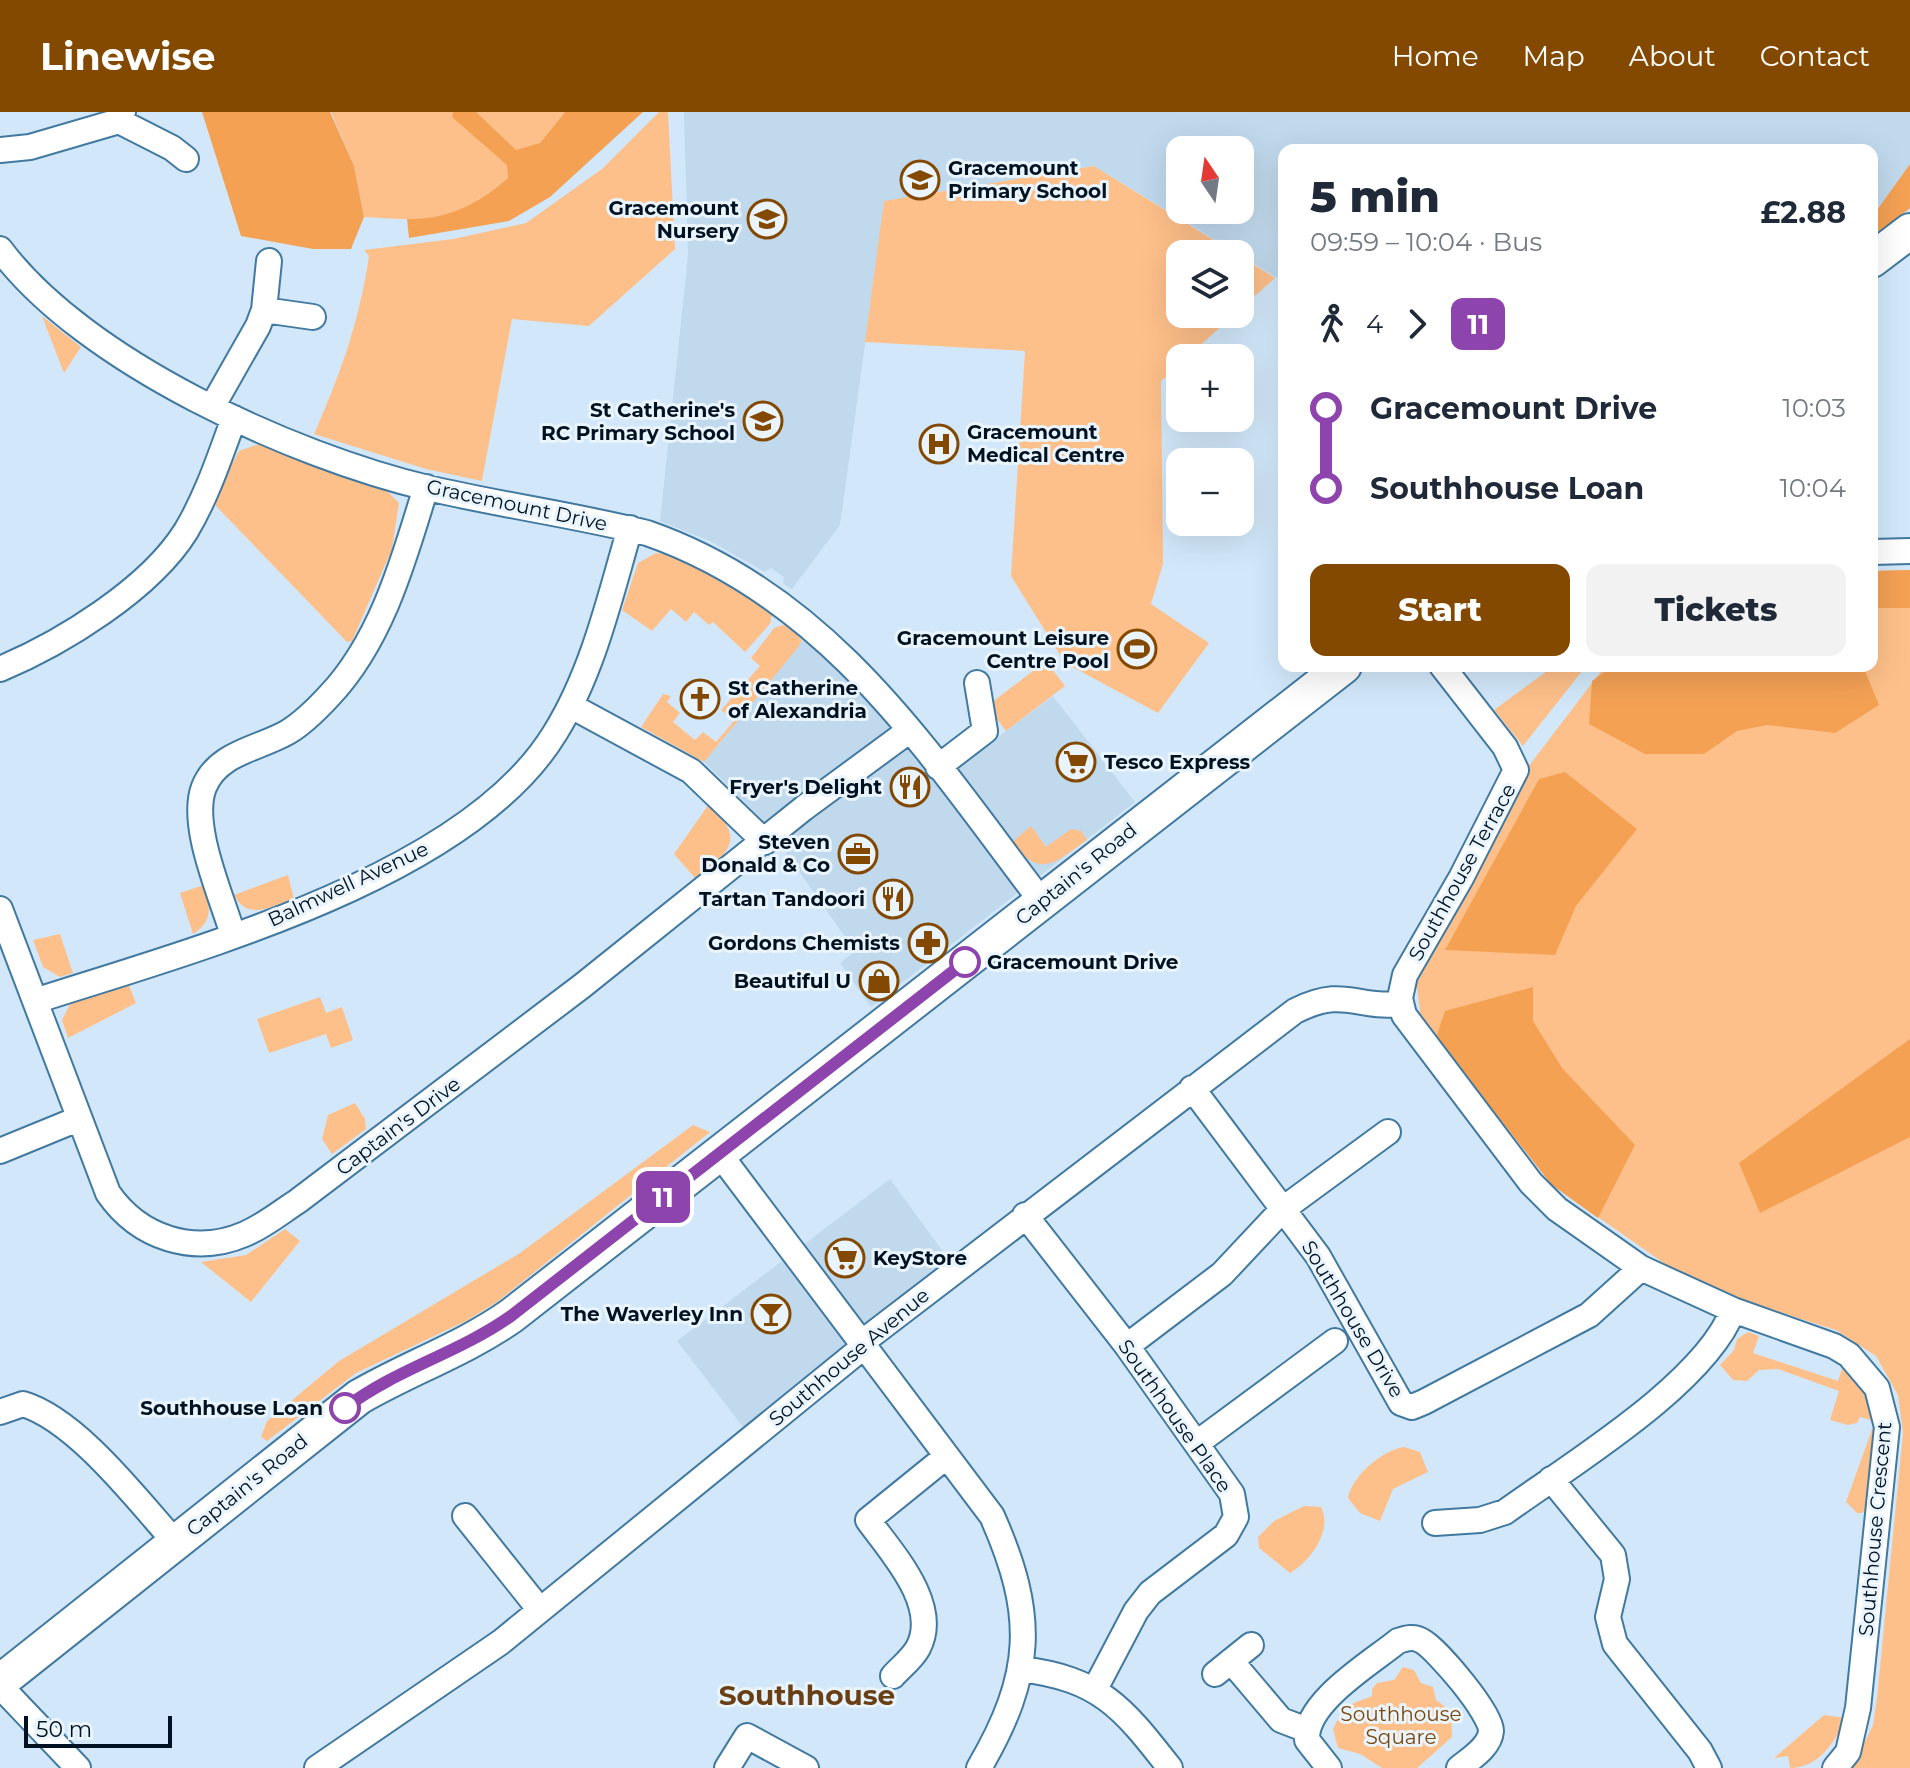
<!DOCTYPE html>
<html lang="en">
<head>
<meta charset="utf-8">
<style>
	:root { --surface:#fff; --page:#f2f2f3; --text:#1f2937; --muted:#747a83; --accent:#844900 }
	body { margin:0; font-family:Montserrat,sans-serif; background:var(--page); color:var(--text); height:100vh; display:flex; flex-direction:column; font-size:30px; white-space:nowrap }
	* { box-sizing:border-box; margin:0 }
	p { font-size:26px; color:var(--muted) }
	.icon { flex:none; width:44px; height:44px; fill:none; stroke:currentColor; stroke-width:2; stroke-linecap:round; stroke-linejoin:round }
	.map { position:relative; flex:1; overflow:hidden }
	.sheet { position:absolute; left:1278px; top:32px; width:600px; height:528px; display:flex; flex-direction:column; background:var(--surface); border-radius:16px; box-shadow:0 8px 32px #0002 }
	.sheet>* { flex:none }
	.badge { padding:0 16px; border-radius:12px; font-size:28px; line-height:52px }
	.needle { width:52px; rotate:347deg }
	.tools { position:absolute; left:1166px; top:24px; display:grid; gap:16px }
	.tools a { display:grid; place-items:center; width:88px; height:88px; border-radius:16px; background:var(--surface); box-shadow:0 8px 32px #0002; font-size:40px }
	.scale { position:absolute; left:24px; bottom:20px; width:148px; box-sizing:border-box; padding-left:8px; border:4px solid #001221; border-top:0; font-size:22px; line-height:28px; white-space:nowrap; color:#001221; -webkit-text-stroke:6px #e9f4fd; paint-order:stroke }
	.map>.badge { position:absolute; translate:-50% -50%; box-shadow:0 0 0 4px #fff }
	.legs { display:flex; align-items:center; gap:12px; height:88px; padding:0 32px; font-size:26px }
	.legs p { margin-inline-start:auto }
	.head { display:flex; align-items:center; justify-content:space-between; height:136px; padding:0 32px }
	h1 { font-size:44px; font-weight:800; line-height:60px }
	.primary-button { display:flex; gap:16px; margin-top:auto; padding:16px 32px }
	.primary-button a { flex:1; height:92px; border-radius:16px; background:var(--accent); color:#fff; font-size:32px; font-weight:800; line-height:92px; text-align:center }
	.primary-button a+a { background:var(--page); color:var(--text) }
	ul { padding:0 32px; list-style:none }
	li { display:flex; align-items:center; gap:28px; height:80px; font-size:30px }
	li i { display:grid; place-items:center; width:12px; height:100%; margin:0 10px; background:currentColor }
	li i::after { content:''; width:20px; height:20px; margin:-10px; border:6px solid; border-radius:50%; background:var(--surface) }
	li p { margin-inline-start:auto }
	li:first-child i { background:linear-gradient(#0000 50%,currentColor 0) }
	li:last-child i { background:linear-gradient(currentColor 50%,#0000 0) }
	header { display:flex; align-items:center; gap:48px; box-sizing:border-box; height:112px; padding:0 40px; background:var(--accent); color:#fff }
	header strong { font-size:38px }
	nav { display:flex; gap:44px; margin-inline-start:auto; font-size:28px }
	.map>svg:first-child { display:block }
	.built { fill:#c1d9ed; fill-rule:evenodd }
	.green { fill:#fec08a }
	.forest { fill:#f4a154 }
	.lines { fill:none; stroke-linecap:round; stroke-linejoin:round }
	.street-casing { stroke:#4279a0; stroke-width:28 }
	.secondary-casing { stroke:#4279a0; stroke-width:38 }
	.street { stroke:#fff; stroke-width:24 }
	.secondary { stroke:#fff; stroke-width:34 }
	.line-1-casing { stroke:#fff; stroke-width:18 }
	.line-1 { stroke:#8e44ad; stroke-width:12 }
	.stop-1-dot { fill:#fff; stroke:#8e44ad; stroke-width:4 }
	.labels { text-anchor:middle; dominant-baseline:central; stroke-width:6; stroke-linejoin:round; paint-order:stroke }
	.poi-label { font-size:20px; font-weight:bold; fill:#001221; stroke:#e9f4fd; text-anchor:end }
	.street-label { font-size:20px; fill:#001221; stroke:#e9f4fd }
	.stop-label { font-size:20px; font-weight:bold; fill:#001221; stroke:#e9f4fd; text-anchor:start }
	.park-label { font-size:20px; fill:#7b4609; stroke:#e9f4fd }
	.district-label { font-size:28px; font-weight:bold; fill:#694016; stroke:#e9f4fd }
</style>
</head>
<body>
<header>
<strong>Linewise</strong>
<nav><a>Home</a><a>Map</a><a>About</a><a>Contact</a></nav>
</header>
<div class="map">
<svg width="1910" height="1656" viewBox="0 0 1910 1656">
	<rect width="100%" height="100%" fill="#d2e8fa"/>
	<path class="built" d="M684 0H1910V97L1872 127V38H1284V170L1094 54 885 89 840 413 792 477 783 472 784 465 771 456 765 460 710 429 660 409 688 143ZM1180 38H1240V98H1180Z
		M808 522 939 669 1053 584 1135 690 871 895 840 851 855 839 762 707 704 650Z
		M890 1067 952 1152 747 1320 677 1229Z"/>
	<path class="green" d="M331 0H565C531 43 487 104 427 107 406 108 385 106 364 105L354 54Z
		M659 0H668L675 137 589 214 512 207 482 369 426 357 314 322C341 261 359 210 369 144L364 138 453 127 526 111 602 57Z
		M1094 54 1236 142H1180V202H1235L1186 246H1180V252L1161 269 1163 452 1151 492 1209 531 1158 601 1065 551 1011 464 1025 239 865 230 884 89Z
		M1240 144 1275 166 1240 197Z
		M42 204 81 235 64 261Z
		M259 332 384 376 399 391 392 437 352 529 347 530 216 394 217 381 239 339Z
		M656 441C682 442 750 486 772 502L770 512 745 540 713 510 709 513 694 500 686 510 671 497 652 519 622 498 638 451Z
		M1910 458V1656H1852L1873 1613 1877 1586 1903 1321 1898 1283 1876 1244 1836 1218 1741 1188 1671 1156 1552 1073 1421 908 1416 866 1525 659 1605 554H1872V459Z
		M786 512 802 528 799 534 704 650 641 615 663 582 671 584 667 590 680 601 673 610 695 628 703 620 716 630 734 609 721 598 760 554 751 546 774 516Z
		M1046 549 1065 574 1006 619 987 594Z
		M1554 554H1586L1523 634 1494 598Z
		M709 692C747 728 729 740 696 767L674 742Z
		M1031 714 1046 735 1071 717 1081 719 1087 728C1054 751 1042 767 1011 731Z
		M288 763 294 786C273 794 248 810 234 783Z
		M204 773C210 793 214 809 193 822L180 781Z
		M60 822 73 861 60 865 43 855 33 828Z
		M128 871 136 891 68 926 62 908 70 892Z
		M320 885 326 901 342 895 353 928 331 936 326 922 269 941 257 907Z
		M355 991 365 1007 366 1017 332 1042 322 1027 328 1003Z
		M693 1013 710 1020 497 1190 466 1209 356 1261 267 1329 261 1325 267 1309 339 1249 520 1141Z
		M285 1117 300 1129 251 1190 201 1150 246 1143Z
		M1748 1220 1759 1224 1753 1241 1838 1269 1843 1254C1890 1302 1873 1335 1867 1396L1862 1401H1857L1846 1390 1875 1309 1860 1305 1857 1311 1848 1313 1830 1308 1839 1279 1778 1257 1759 1258 1747 1269 1733 1268 1720 1253 1734 1238 1737 1227Z
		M1404 1335 1420 1340 1428 1360 1393 1377 1380 1409 1360 1401 1348 1386C1352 1364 1382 1338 1404 1335Z
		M1304 1394 1321 1395C1333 1418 1311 1449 1290 1461L1259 1436 1258 1425 1274 1409Z
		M1403 1555 1414 1558 1421 1571 1433 1575 1436 1588 1451 1599 1452 1625 1417 1656H1382L1360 1642 1338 1636 1333 1617 1344 1595 1372 1584V1577L1377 1571 1394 1568Z
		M1824 1603 1846 1606C1835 1630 1819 1656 1790 1656L1788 1644 1774 1646Z"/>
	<path class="forest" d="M202 0H330L354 54 364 105 351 137H313L241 124Z
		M453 0H476L516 38 540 31 565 0H643L550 85 509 109 409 126 407 107C447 108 479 92 508 66L507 53 452 5Z
		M1910 52V96L1872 126V105Z
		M1910 458V496H1872V459Z
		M1613 554H1863L1879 593 1835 621 1767 613 1737 619 1704 642H1645L1589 612 1592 569Z
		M1565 660 1637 717 1576 794 1555 843 1445 838 1539 667Z
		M1533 875V909L1562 956 1635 1033 1598 1106 1552 1073 1436 926 1445 899Z
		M1910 927V1025L1760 1101 1739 1051Z"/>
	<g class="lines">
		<g class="street-casing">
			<path id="street" d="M123 0 119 9 172 36 186 47
				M0 38 30 35 119 9
				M0 137C84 250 293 344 428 376 500 393 575 403 647 421 831 485 929 642 1042 790
				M264 198 313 205
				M212 295 258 214 264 198 269 149
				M1872 440 1910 439
				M1442 554 1505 635 1516 658 1461 766 1405 863 1400 886 1404 903 1531 1071 1557 1097 1641 1156 1733 1198 1834 1234 1849 1243 1877 1276 1887 1315 1858 1596 1848 1640 1835 1656
				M0 557C62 531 150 477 186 419 207 384 220 344 234 306
				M571 594 691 659 765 730
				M938 655 985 619 977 571
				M0 797 108 1081C139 1126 194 1144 245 1122 264 1114 281 1100 298 1089L582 874 804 696 910 618
				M233 823C222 785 189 713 204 675 218 640 259 637 288 620 303 611 317 597 329 584 382 528 404 447 426 375
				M35 889C189 839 467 766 555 621 593 560 610 485 630 416
				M1192 976 1318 1144 1401 1291 1412 1295 1424 1290 1589 1203 1641 1156
				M0 1039 78 1007
				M718 1040 992 1404C1036 1503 1034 1562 979 1656
				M1025 1103 1127 1234 1232 1382 1236 1405 1226 1423 1150 1481 1136 1499 1095 1577
				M1127 1234 1222 1162 1283 1097 1388 1020
				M0 1300 23 1292C77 1308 139 1390 176 1431
				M1197 1331 1335 1229
				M1551 1367 1613 1443 1617 1467 1608 1505 1615 1532 1700 1639 1709 1656
				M465 1404 540 1498
				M1435 1411 1480 1408 1505 1400C1570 1353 1705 1272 1733 1198
				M1231 1549 1281 1608 1307 1618
				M1021 1557C1101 1567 1123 1596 1170 1656
				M1215 1562 1251 1533
				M893 1564C901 1555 912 1547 918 1536 941 1493 891 1440 868 1408L947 1344
				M0 1574 78 1656
				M317 1656 501 1530 856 1241 869 1225 1295 899C1345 874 1356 897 1400 892
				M727 1656 747 1624 806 1656
				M1329 1656 1307 1628C1305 1590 1371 1551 1398 1529 1407 1526 1414 1524 1422 1529 1437 1537 1492 1602 1491 1619 1490 1635 1470 1647 1459 1656"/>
		</g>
		<g class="secondary-casing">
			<path id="secondary" d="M1872 148 1910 119
				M0 1570 359 1285C409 1256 464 1237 511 1204L1344 554"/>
		</g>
		<use href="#street" class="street"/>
		<use href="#secondary" class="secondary"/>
	</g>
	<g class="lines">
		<g class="line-1-casing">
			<path id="line-1" d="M345 1296C396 1257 459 1241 511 1204L965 850"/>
		</g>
		<use href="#line-1" class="line-1"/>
	</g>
	<defs>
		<g id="school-ring" transform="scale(2)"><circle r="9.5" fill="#e9f4fd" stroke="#844900" stroke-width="1.5"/><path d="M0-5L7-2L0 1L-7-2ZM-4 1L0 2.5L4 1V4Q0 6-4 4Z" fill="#844900"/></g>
		<g id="hospital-ring" transform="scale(2)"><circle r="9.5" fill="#e9f4fd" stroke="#844900" stroke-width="1.5"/><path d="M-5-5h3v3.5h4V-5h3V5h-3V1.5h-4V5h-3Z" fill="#844900"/></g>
		<g id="stadium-ring" transform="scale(2)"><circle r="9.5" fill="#e9f4fd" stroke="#844900" stroke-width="1.5"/><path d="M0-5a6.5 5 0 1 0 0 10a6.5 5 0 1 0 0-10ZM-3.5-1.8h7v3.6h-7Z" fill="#844900"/></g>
		<g id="church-ring" transform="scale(2)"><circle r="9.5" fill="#e9f4fd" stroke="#844900" stroke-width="1.5"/><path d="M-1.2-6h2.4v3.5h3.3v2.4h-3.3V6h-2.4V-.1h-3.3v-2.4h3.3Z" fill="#844900"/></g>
		<g id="supermarket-ring" transform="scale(2)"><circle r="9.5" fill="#e9f4fd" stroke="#844900" stroke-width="1.5"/><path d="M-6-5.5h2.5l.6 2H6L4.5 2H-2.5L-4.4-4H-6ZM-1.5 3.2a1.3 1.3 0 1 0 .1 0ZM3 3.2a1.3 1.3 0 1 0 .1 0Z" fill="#844900"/></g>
		<g id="restaurant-ring" transform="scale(2)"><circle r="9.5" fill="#e9f4fd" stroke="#844900" stroke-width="1.5"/><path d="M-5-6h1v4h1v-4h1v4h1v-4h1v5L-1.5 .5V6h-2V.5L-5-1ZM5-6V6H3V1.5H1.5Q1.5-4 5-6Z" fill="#844900"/></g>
		<g id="office-ring" transform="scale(2)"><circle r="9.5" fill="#e9f4fd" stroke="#844900" stroke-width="1.5"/><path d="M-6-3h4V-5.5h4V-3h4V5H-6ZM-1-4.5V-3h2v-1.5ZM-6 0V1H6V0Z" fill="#844900"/></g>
		<g id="pharmacy-ring" transform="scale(2)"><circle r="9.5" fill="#e9f4fd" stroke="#844900" stroke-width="1.5"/><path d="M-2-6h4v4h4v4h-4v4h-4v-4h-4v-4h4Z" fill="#844900"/></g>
		<g id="shop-ring" transform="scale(2)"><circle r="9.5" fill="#e9f4fd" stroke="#844900" stroke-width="1.5"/><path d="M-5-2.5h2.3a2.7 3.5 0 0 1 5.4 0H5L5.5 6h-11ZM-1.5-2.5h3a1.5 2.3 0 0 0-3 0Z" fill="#844900"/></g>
		<g id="bar-ring" transform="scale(2)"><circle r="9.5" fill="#e9f4fd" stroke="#844900" stroke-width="1.5"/><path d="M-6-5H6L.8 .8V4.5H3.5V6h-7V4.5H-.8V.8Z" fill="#844900"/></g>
	</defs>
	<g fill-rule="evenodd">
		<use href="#school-ring" x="920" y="68"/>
		<use href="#school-ring" x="767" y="107"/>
		<use href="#school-ring" x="763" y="309"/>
		<use href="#hospital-ring" x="939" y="332"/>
		<use href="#stadium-ring" x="1137" y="537"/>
		<use href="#church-ring" x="700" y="587"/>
		<use href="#supermarket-ring" x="1076" y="650"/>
		<use href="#restaurant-ring" x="910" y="675"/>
		<use href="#office-ring" x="858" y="742"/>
		<use href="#restaurant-ring" x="893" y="787"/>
		<use href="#pharmacy-ring" x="928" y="831"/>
		<use href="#shop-ring" x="879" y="869"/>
		<use href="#supermarket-ring" x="845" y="1146"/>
		<use href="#bar-ring" x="771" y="1202"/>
	</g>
	<g class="stop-1-dot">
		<circle cx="965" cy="850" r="14"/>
		<circle cx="345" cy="1296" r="14"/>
	</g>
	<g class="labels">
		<g class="poi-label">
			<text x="948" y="56" text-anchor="start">Gracemount<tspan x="948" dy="23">Primary School</tspan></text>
			<text x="739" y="96">Gracemount<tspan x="739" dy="23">Nursery</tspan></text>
			<text x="735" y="298">St Catherine's<tspan x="735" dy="23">RC Primary School</tspan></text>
			<text x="967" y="320" text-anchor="start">Gracemount<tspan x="967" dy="23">Medical Centre</tspan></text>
			<text x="1109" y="526">Gracemount Leisure<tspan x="1109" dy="23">Centre Pool</tspan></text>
			<text x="728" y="576" text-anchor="start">St Catherine<tspan x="728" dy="23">of Alexandria</tspan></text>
			<text x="1104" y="650" text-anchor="start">Tesco Express</text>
			<text x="882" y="675">Fryer's Delight</text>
			<text x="830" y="730">Steven<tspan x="830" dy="23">Donald &amp; Co</tspan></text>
			<text x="865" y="787">Tartan Tandoori</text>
			<text x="900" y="831">Gordons Chemists</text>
			<text x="851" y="869">Beautiful U</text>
			<text x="873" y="1146" text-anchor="start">KeyStore</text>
			<text x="743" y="1202">The Waverley Inn</text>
		</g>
		<g class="street-label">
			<text transform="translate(517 393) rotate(12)">Gracemount Drive</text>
			<text transform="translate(1462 760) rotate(-61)">Southhouse Terrace</text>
			<text transform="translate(1076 762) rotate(-39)">Captain's Road</text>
			<text transform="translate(348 772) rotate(-25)">Balmwell Avenue</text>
			<text transform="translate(398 1014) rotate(-37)">Captain's Drive</text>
			<text transform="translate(1353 1207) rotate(59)">Southhouse Drive</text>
			<text transform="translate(849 1245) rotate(-40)">Southhouse Avenue</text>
			<text transform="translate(1175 1304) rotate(55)">Southhouse Place</text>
			<text transform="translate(247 1373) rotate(-39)">Captain's Road</text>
			<text transform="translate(1875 1417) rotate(-85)">Southhouse Crescent</text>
		</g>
		<g class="stop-label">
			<text x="987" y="850">Gracemount Drive</text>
			<text x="323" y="1296" text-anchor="end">Southhouse Loan</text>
		</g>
		<g class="park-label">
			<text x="1401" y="1602">Southhouse<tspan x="1401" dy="23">Square</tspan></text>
		</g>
		<g class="district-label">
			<text x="807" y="1583">Southhouse</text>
		</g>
	</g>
</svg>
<div class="tools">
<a><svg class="needle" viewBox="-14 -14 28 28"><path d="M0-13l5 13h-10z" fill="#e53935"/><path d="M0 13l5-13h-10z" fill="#747a83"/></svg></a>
<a><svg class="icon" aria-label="layers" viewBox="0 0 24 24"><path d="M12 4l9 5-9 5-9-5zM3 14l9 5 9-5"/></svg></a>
<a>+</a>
<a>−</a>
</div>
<div class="scale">50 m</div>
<b class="badge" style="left:663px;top:1085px;background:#8e44ad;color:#fff">11</b>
<section class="sheet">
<div class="head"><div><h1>5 min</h1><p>09:59 – 10:04 · Bus</p></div><b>£2.88</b></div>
<div class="legs"><svg class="icon" aria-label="walk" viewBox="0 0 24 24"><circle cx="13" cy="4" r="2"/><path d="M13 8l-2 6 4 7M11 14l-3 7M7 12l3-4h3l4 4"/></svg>4<svg class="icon" aria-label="forward" viewBox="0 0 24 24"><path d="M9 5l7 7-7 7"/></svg><b class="badge" style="background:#8e44ad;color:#fff">11</b></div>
<ul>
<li><i style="color:#8e44ad"></i><b>Gracemount Drive</b><p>10:03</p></li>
<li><i style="color:#8e44ad"></i><b>Southhouse Loan</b><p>10:04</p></li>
</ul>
<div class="primary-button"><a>Start</a><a>Tickets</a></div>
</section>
</div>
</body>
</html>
